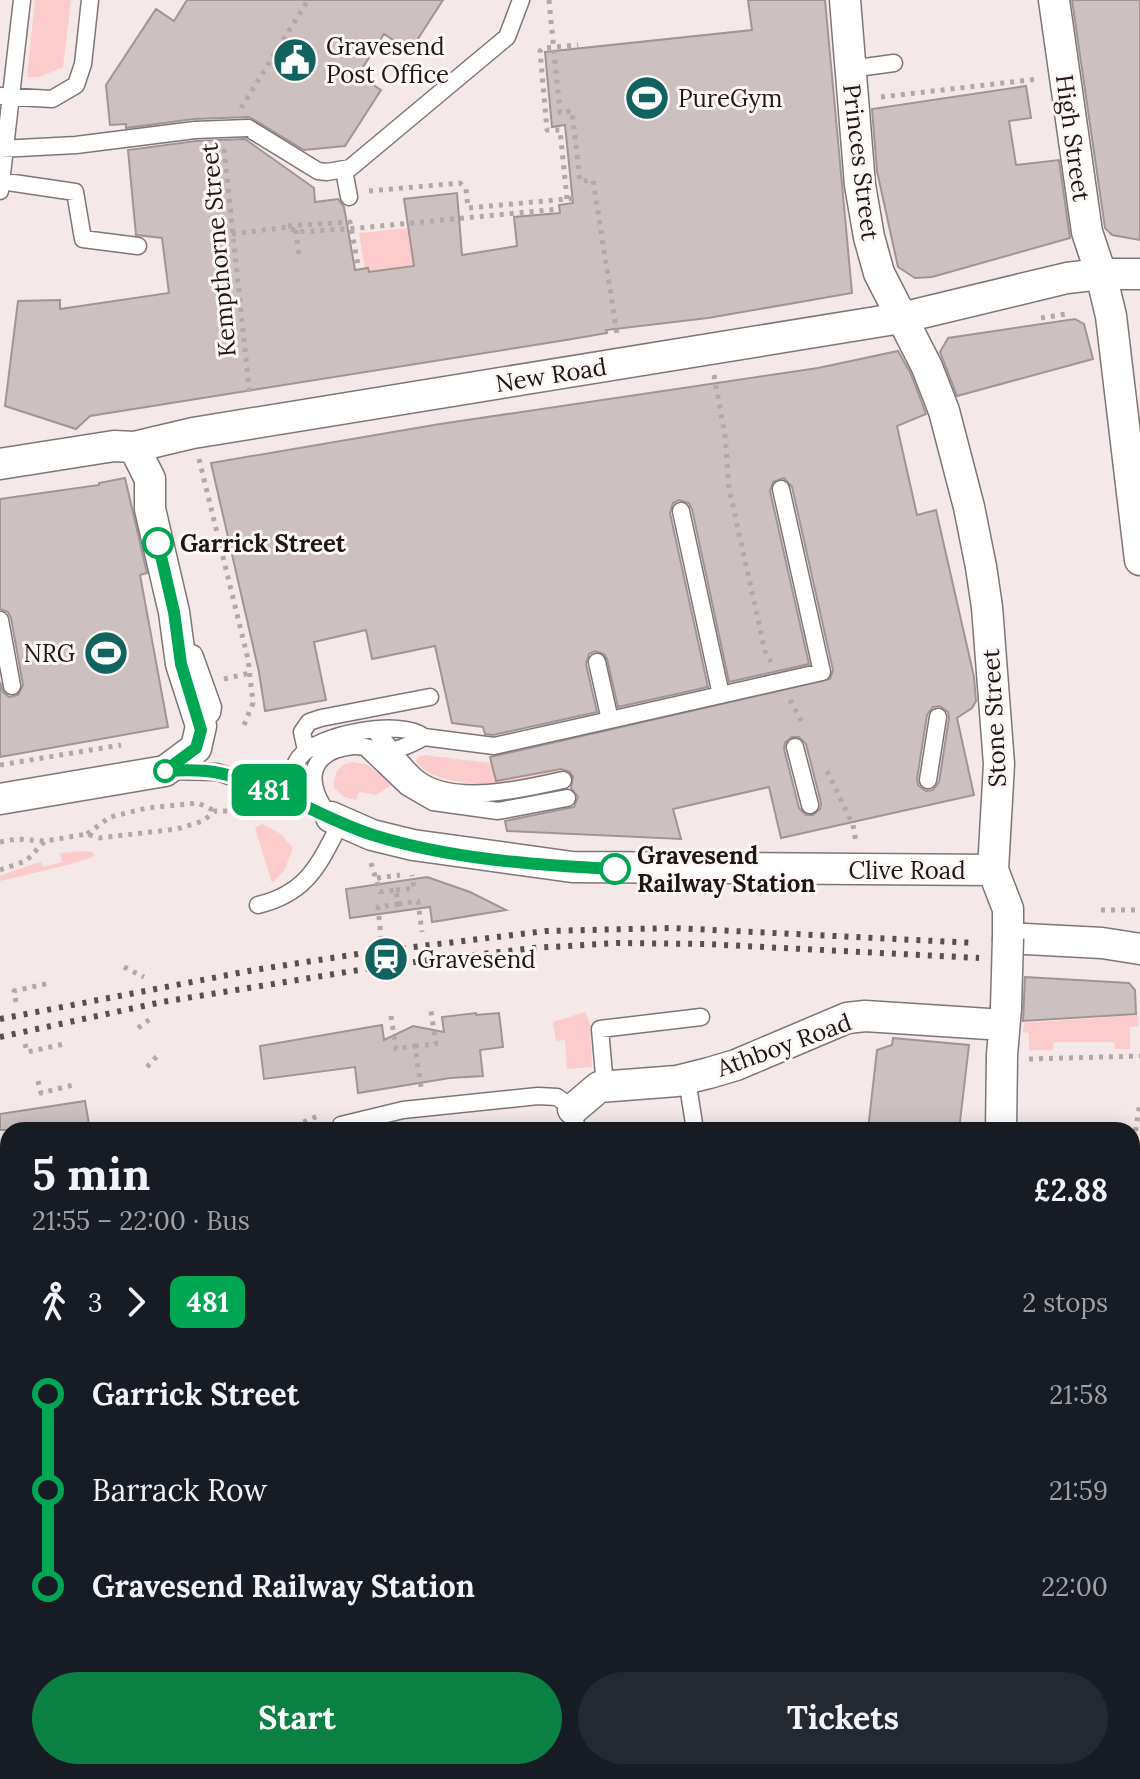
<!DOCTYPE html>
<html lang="en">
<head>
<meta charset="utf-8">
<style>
	:root { --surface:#171b24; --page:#242831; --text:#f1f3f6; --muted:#9ea1a6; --accent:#0b8043 }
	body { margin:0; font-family:Lora,serif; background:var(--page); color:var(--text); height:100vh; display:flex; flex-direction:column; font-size:30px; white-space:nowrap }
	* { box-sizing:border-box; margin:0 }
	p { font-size:26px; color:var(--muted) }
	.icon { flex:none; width:44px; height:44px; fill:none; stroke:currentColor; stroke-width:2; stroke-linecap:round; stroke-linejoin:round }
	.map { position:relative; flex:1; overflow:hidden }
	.sheet { position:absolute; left:0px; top:1122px; width:1140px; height:658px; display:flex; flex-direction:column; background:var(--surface); border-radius:24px 24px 0 0; box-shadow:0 4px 20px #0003 }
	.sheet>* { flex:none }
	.badge { padding:0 16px; border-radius:12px; font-size:28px; line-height:52px }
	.map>.badge { position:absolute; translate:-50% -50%; box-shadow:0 0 0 4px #fff }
	.legs { display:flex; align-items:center; gap:12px; height:88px; padding:0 32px; font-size:26px }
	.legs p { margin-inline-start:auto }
	.overview { display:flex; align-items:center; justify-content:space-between; height:136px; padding:0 32px }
	h1 { font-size:44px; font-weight:700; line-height:60px }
	.button { display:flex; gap:16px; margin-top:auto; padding:16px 32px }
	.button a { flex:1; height:92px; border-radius:48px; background:var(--accent); color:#fff; font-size:32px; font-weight:700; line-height:92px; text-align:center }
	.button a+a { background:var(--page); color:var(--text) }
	ul { padding:0 32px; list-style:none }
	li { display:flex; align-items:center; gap:28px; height:96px; font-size:30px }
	li i { display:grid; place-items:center; width:12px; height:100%; margin:0 10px; background:currentColor }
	li i::after { content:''; width:20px; height:20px; margin:-10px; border:6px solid; border-radius:50%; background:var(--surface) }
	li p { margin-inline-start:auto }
	li:first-child i { background:linear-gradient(#0000 50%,currentColor 0) }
	li:last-child i { background:linear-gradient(currentColor 50%,#0000 0) }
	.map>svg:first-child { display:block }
	.green { fill:#fccccc }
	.building { fill:#ccc1c0; stroke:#a09595; stroke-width:2; fill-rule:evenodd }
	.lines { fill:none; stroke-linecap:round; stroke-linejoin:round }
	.lane-casing { stroke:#807575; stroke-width:19 }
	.street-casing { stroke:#807575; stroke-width:33 }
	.primary-casing { stroke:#3a9f9c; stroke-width:47 }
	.path { stroke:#b2a8a8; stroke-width:5; stroke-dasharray:4 6; stroke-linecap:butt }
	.lane { stroke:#fff; stroke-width:16 }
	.street { stroke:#fff; stroke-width:30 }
	.primary { stroke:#92f1ee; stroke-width:44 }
	.rail { stroke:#575050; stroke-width:6; stroke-dasharray:4 8; stroke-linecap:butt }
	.lane-bridge-casing { stroke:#807575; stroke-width:19; stroke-linecap:butt }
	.street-bridge-casing { stroke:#807575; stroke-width:33; stroke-linecap:butt }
	.lane-bridge { stroke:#fff; stroke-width:16 }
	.street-bridge { stroke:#fff; stroke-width:30 }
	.line-1-casing { stroke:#fff; stroke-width:18 }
	.line-1 { stroke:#00a651; stroke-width:12 }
	.stop-1-dot { fill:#fff; stroke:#00a651; stroke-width:4 }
	.labels { text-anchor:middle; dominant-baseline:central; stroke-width:6; stroke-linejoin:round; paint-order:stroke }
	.poi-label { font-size:24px; fill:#1d1818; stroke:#fef7f6; text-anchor:start }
	.street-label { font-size:24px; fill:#1d1818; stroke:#fef7f6 }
	.stop-label { font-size:24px; font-weight:bold; fill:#1d1818; stroke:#fef7f6; text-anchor:start }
</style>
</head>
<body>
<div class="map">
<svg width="1140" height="1779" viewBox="0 0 1140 1779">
	<rect width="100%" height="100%" fill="#f4e8e8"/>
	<path class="green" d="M35 0H71L63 67 40 77H27Z
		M448 224 418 287 381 316 365 269 359 233Z
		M550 752 557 772C538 776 519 783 500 784 478 786 427 781 416 761L418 757 424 755 490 763Z
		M352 762 368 765 392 785 376 795 359 792 356 800 344 797 334 788C333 774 338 765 352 762Z
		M262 824 281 834 293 848 284 871 272 883 255 828Z
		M85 851 93 852 95 856 68 865 0 881V876L36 863 41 862 43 867 62 862 60 853Z
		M585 1012 590 1024 592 1067 567 1069 565 1040 556 1041 553 1022Z
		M1138 1015 1139 1026 1130 1027V1049H1115L1114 1042H1054L1053 1050H1029V1033L1023 1032 1024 1023Z"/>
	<path class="building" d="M187 0H443L410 51 384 34 358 75 381 90 345 146 304 150 249 117 194 119 126 128V124L110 125 106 85 156 9 174 21Z
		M748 0H825L852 293 708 318 606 330 607 333 566 340 90 416 76 429 5 406 18 301 60 300V309L169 293 162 238 136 235 128 150 196 141 245 139 314 188 315 202 338 199 344 207 355 270 368 268 369 272 414 266 404 199 457 193 462 255 517 246 514 217 560 213 559 205 573 203 565 125 552 127 545 52 752 30Z
		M1072 0H1140V240L1112 235 1105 228Z
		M1026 86 1031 118 1009 121 1016 165 1059 160 1070 238 932 277 915 278 898 267 877 171 872 109Z
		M1075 319 1084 324 1093 359 957 396 940 352 948 338Z
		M898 351 911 374 926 414 897 426 917 515 936 510 974 677 976 701 972 708 957 718 974 795 781 838 769 787 673 809 681 839 507 831 505 821 574 807 578 797 571 788 573 777 570 772 561 769 496 781 490 757 830 679 833 670 792 487 784 478 773 482 770 491 809 664 729 682 692 509 689 503 679 500 673 503 670 513 708 687 618 707 607 659 604 654 595 651 589 654 586 664 597 712 493 735 485 734 483 727 452 723 435 646 372 659 366 630 314 642 326 700 265 711 259 672 211 463 440 424 818 368ZM940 706 948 712 949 718 939 782 933 790 926 791 918 785 917 779 927 715 933 707ZM792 737H799L806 744 821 803 820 809 813 815H806L799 808 784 749 785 743Z
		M125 478 147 573 140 575 168 727 0 757V682L3 692 9 697 18 695 23 685 11 618 8 612 0 609V499L99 485V483Z
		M427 877 470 892 506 910 432 922 430 907 350 918 346 889Z
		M1025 977 1129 983 1135 990 1136 1014 1023 1021Z
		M476 1013V1015L499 1013 503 1047 480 1050 483 1076 450 1078 358 1093 355 1067 264 1079 260 1046 382 1025 384 1040 413 1026 444 1032 442 1017Z
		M893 1038 969 1045 959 1130H868L877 1050 892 1045Z
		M85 1101 90 1130H0V1114Z"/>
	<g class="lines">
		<g class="lane-casing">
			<path id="lane" d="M850 69 894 63
				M0 96 52 99 76 85 83 64 90 0
				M248 128 318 171 327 172 350 168 507 37 521 0
				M0 149 76 145 195 130
				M344 170 349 197
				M0 181 75 192 83 239 138 246
				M0 191 22 0
				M681 511 721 695
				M0 620 12 686
				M180 648 194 654 213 707 212 713 201 726
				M610 720 822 672 781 489
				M375 731C390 746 401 765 417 778 452 806 524 789 563 780
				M365 747 407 787 433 802 498 811 567 798
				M795 747 810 805
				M306 750 302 732 309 722 321 718 430 697
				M169 771 217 772 264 788 326 814
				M928 780 938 717
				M295 801C292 785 289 772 299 758 316 734 402 718 424 737L494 746 610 720 597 662
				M331 817C304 786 306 751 353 746 365 745 378 752 390 751 398 750 416 742 424 737
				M258 905C308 893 319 864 341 822
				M677 1081 689 1092 695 1130
				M605 1086 600 1029 701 1017
				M341 1130V1125L403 1110 538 1096 557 1097 573 1109 577 1130
				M0 1243 3 1189
				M0 1246 4 1269
				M1132 1330H1140"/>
		</g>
		<g class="street-casing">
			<path id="street" d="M845 0 860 185 869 237 879 273 927 367 944 411 969 507 981 567 987 607 999 764 993 870 1008 909V938L1102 943 1140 949
				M1054 0 1087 232 1101 274 1111 316 1140 560
				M0 464 114 446 134 447 193 433 901 318 1067 278 1101 274H1140
				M0 799 165 771 196 748 201 726 181 664 174 612 150 509V479L134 447
				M331 817 372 835 413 845 572 867 993 870
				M573 1109 599 1087 677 1081 709 1073 736 1065 847 1018 865 1016 1004 1025
				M1001 1130 1002 1055 1006 1008
				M0 1435H8
				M0 1682H8
				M453 1779V1772"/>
		</g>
		<g class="primary-casing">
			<path id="primary" d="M0 1185H8
				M855 1772 864 1779
				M1125 1779 1140 1770"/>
		</g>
		<path class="path" d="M549 0 560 113 572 111 580 181 593 180 617 334
			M881 97 1038 79
			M241 108 308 0
			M224 149 250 397
			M369 191 460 183 466 189 468 208 578 198
			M567 199 560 130H547L540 51 543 48 578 45
			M288 226 350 222 358 265
			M296 230 299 257
			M232 234 287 227 298 232 359 228 559 209
			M1041 318 1066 314
			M714 375 725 435 729 488 765 651 771 662
			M199 459 248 659 253 703 242 730
			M224 679 250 673
			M790 700 804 726
			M0 765 121 745
			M827 771 853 825 856 842
			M87 834 110 817 147 808 198 803 215 811
			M0 842 16 839 45 841 87 834 99 838 177 829 203 821 215 811H252
			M371 863 380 892 396 890 398 904 378 907 381 938
			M0 870 26 861 45 841
			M377 878 400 875
			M396 890 414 888 412 875
			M398 904 418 901 422 932
			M1101 910H1140
			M124 967 144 977
			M16 1002 14 991 50 983
			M391 1016 396 1049 415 1046 421 1087
			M138 1028 153 1017
			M25 1044 27 1052 64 1044
			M415 1046 436 1044 431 1011
			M1029 1059 1140 1056
			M147 1067 160 1053
			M38 1081 41 1093 73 1085
			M285 1130 320 1115
			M1136 1311 1134 1141 1140 1102
			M1136 1353 1138 1472
			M1132 1472H1138V1495H1140
			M1138 1495 1140 1720 1138 1735
			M928 1772V1779
			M211 1779 212 1772"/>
		<use href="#lane" class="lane"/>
		<use href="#street" class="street"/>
		<use href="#primary" class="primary"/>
		<path class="rail" d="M0 1019 254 970 364 953 546 931 673 928 976 943
			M0 1037 162 1002 390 965 533 948 618 943 705 944 979 958"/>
		<g class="lane-bridge-casing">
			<path id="lane-bridge" d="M195 130 248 128"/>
		</g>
		<g class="street-bridge-casing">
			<path id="street-bridge" d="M1006 1008 1008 938"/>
		</g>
		<use href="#lane-bridge" class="lane-bridge"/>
		<use href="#street-bridge" class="street-bridge"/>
	</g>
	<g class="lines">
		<g class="line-1-casing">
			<path id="line-1" d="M158 543 174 612 181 664 201 730 196 748 165 771C181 770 197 769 214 772 270 782 319 818 373 835 449 859 535 865 615 869"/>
		</g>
		<use href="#line-1" class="line-1"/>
	</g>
	<defs>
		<g id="civic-disc" transform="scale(2.3)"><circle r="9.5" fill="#126260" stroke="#fef7f6"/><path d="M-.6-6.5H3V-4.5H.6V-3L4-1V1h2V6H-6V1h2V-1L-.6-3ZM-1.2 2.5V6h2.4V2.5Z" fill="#fff"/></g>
		<g id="stadium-disc" transform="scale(2.3)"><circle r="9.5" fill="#126260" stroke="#fef7f6"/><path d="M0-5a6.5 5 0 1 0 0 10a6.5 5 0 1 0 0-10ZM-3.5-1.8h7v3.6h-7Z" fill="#fff"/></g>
		<g id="station-disc" transform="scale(2.3)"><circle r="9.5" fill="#126260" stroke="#fef7f6"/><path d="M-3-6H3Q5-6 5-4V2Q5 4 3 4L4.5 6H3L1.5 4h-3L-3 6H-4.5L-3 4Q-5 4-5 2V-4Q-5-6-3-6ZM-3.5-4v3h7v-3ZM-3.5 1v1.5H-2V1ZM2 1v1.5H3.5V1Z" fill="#fff"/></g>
	</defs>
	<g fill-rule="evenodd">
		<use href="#civic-disc" x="295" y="60"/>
		<use href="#stadium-disc" x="647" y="98"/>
		<use href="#stadium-disc" x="106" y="653"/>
		<use href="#station-disc" x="386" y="959"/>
	</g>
	<g class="stop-1-dot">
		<circle cx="158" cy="543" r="14"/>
		<circle cx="165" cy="771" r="10"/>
		<circle cx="615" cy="869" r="14"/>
	</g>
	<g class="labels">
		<g class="poi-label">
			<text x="326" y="46">Gravesend<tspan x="326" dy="28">Post Office</tspan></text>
			<text x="678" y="98">PureGym</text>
			<text x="75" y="653" text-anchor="end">NRG</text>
			<text x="417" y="959">Gravesend</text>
		</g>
		<g class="street-label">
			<text transform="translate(1073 138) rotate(82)">High Street</text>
			<text transform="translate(861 162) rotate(83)">Princes Street</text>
			<text transform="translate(218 250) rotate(-95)">Kempthorne Street</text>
			<text transform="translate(551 375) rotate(-9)">New Road</text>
			<text transform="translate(994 718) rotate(-93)">Stone Street</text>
			<text x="907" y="870">Clive Road</text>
			<text transform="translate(784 1045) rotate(-20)">Athboy Road</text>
		</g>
		<g class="stop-label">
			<text x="180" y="543">Garrick Street</text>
			<text x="637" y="855">Gravesend<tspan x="637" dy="28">Railway Station</tspan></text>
		</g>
	</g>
</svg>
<b class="badge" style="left:269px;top:790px;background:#00a651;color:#fff">481</b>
<section class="sheet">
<div class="overview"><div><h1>5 min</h1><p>21:55 – 22:00 · Bus</p></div><b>£2.88</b></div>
<div class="legs"><svg class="icon" aria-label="walk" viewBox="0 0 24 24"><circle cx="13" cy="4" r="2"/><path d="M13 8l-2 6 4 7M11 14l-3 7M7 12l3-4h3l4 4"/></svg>3<svg class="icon" aria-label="forward" viewBox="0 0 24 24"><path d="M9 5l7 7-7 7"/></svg><b class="badge" style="background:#00a651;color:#fff">481</b><p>2 stops</p></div>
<ul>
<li><i style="color:#00a651"></i><b>Garrick Street</b><p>21:58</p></li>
<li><i style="color:#00a651"></i><span>Barrack Row</span><p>21:59</p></li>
<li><i style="color:#00a651"></i><b>Gravesend Railway Station</b><p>22:00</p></li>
</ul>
<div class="button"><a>Start</a><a>Tickets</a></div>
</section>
</div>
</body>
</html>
